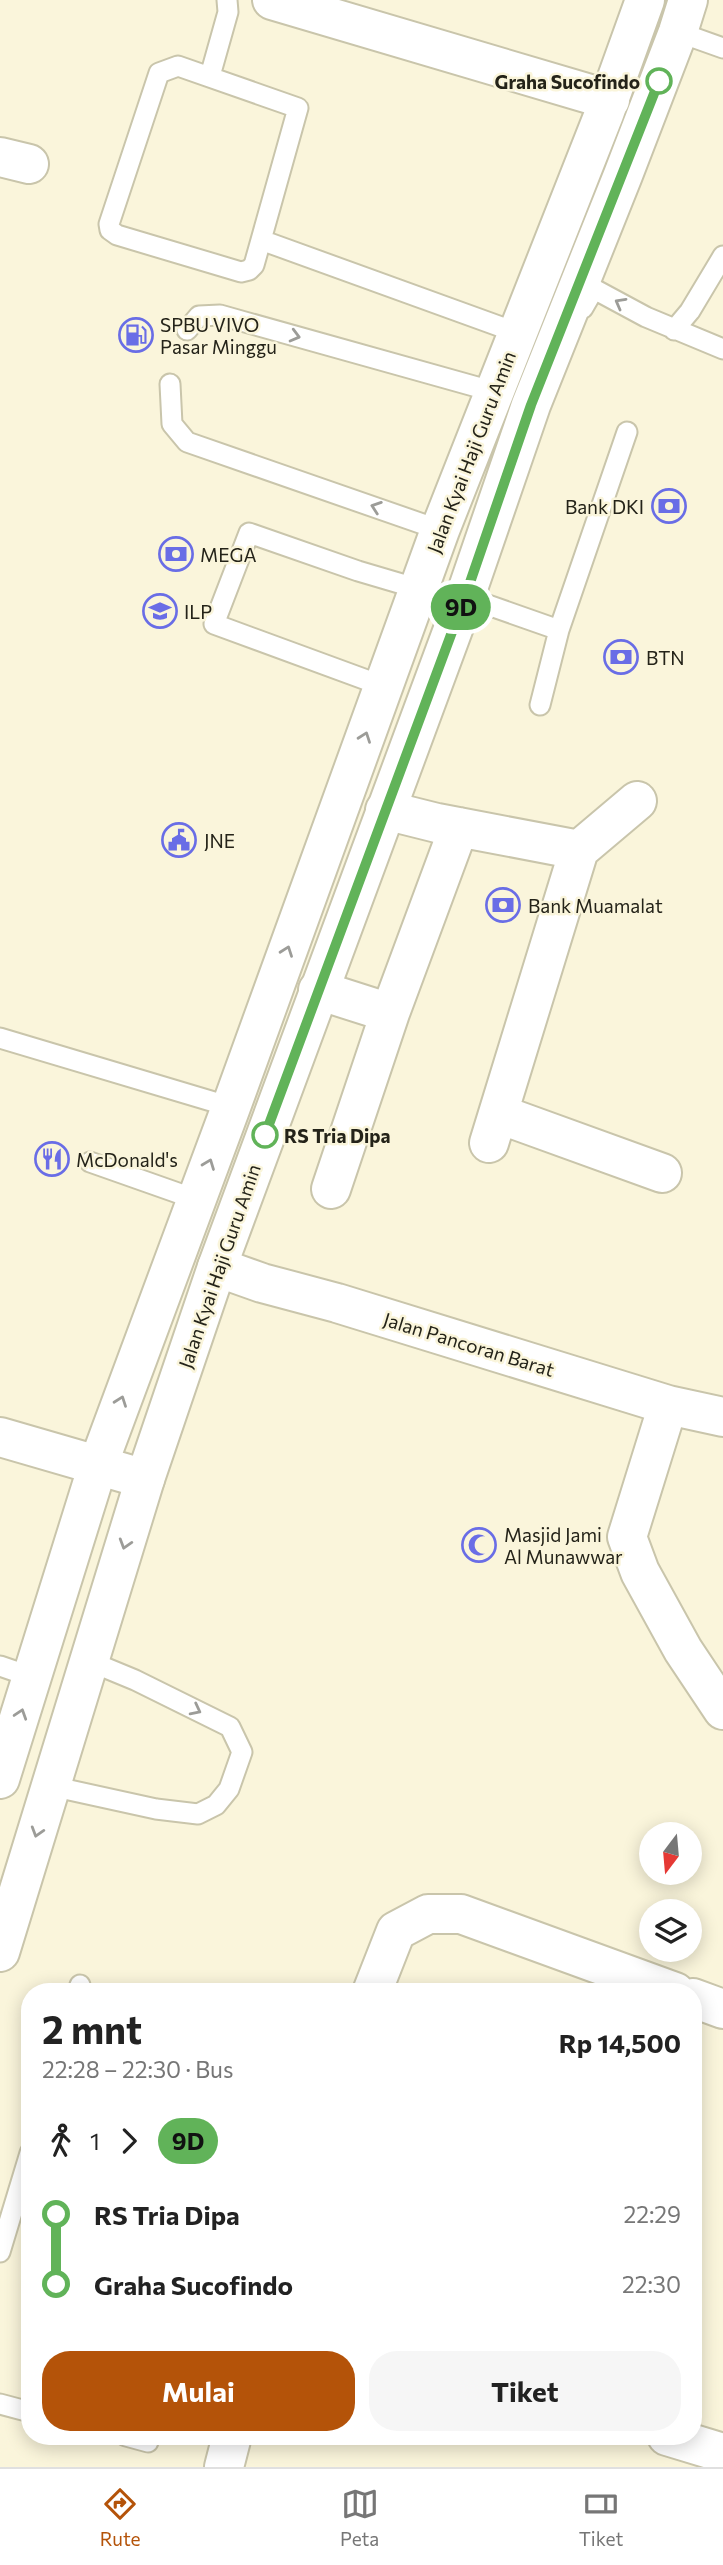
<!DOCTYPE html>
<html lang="id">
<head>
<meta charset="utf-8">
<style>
	:root { --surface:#fff; --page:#f6f6f6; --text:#222; --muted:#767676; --line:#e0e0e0; --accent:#b45309 }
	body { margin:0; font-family:Commissioner,sans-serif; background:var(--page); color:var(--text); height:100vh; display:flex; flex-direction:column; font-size:26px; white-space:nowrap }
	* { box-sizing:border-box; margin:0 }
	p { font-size:23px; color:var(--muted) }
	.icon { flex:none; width:38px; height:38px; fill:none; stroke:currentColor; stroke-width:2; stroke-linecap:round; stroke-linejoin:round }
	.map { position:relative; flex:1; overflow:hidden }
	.side { position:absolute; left:21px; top:1983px; width:681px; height:462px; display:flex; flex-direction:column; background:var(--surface); border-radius:28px; box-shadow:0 4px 18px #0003 }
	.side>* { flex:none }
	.badge { padding:0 14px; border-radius:23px; font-size:24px; line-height:46px }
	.needle { width:46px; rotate:196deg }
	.tools { position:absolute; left:639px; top:1822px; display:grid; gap:14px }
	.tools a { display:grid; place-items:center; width:63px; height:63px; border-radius:50%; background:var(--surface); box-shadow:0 4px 18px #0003; font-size:35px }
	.map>.badge { position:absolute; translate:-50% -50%; box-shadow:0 0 0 4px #fff }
	.legs { display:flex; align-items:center; gap:10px; height:77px; padding:0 21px; font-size:23px }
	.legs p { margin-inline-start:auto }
	.head { display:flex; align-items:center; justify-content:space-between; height:119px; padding:0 21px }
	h1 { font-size:38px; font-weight:700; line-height:52px }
	.action { display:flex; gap:14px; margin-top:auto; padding:14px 21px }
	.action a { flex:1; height:80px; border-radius:28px; background:var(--accent); color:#fff; font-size:28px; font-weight:700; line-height:80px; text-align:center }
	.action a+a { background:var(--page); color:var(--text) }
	ul { padding:0 21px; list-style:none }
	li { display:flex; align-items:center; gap:24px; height:70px; font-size:26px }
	li i { display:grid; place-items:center; width:10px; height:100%; margin:0 9px; background:currentColor }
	li i::after { content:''; width:18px; height:18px; margin:-9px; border:5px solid; border-radius:50%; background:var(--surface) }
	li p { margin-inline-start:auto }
	li:first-child i { background:linear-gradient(#0000 50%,currentColor 0) }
	li:last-child i { background:linear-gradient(currentColor 50%,#0000 0) }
	.menu { display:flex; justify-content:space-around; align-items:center; height:98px; border-top:2px solid var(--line); background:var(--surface); font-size:19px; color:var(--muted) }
	.menu a { display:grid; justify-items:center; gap:4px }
	.menu .on { color:var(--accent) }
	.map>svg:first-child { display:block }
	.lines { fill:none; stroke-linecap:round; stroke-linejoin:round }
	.service-casing { stroke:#c9c5ab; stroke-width:23 }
	.minor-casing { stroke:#c9c5ab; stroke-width:42 }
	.tertiary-casing { stroke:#c9c5ab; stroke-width:42 }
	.primary-casing { stroke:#c9c5ab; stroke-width:42 }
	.service { stroke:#fff; stroke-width:19 }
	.minor { stroke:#fff; stroke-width:38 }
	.tertiary { stroke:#fff; stroke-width:38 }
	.primary { stroke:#fff; stroke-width:38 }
	.oneway { stroke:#9c9c98 }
	.line-1-casing { stroke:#fff; stroke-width:16 }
	.line-1 { stroke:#61b359; stroke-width:10 }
	.stop-1-dot { fill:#fff; stroke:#61b359; stroke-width:3.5 }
	.labels { text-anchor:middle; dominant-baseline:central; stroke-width:5; stroke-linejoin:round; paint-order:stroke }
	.stop-label { font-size:19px; font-weight:bold; fill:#242319; stroke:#faf5db; text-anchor:end }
	.poi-label { font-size:19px; fill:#242319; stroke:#faf5db; text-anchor:start }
	.street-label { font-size:19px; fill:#242319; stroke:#faf5db }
</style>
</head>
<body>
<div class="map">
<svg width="723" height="2467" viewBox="0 0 723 2467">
	<rect width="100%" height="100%" fill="#faf5db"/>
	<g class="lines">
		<g class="service-casing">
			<path id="service" d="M678 32 723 48
				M178 66 298 108 254 265 249 270 241 272 117 235 110 230 109 224 159 73Z
				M210 76 228 12 227 0
				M261 240 518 333
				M583 308 594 289 646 317 723 349
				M187 330 199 316 220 315 495 392
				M674 330 690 311 723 256
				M170 384 172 424 187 442 440 530
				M465 597 559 630
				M383 686 214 624 249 533 358 571 419 589
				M540 705 559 630 627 432
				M0 1038 231 1107
				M90 1162 195 1199
				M0 1666 32 1677
				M51 1786 156 1809 198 1814 216 1805 229 1789 242 1752 230 1727 135 1680 89 1661
				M78 1992 80 1985
				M0 2252 30 2153
				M0 2404 30 2412
				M126 2436 148 2442"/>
		</g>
		<g class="minor-casing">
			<path id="minor" d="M272 0 610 100
				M0 157 29 164
				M385 810 437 823 579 850
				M318 990 390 1013
				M499 1114 662 1173
				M489 1143 579 850 637 801
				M331 1189 390 1013 459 827
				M217 1267 262 1283 337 1303 668 1405 723 1417
				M668 1405 627 1537 640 1572 683 1650 723 1710
				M372 1992 396 1931 428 1914H461L675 1992
				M693 1998 723 2009
				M667 2436 723 2453
				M224 2467 232 2436"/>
		</g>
		<g class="tertiary-casing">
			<path id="tertiary" d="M0 1437 145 1479"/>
		</g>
		<g class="primary-casing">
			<path id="primary" d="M0 1779 98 1465 231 1107 440 530 604 114 645 0
				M0 1952 145 1479 217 1267 465 597 531 405 623 175 678 32 688 0"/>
		</g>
		<use href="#service" class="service"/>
		<use href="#minor" class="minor"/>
		<use href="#tertiary" class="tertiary"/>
		<use href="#primary" class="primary"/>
	</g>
	<defs><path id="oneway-chevron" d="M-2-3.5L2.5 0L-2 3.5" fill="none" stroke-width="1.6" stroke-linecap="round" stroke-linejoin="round" transform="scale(1.75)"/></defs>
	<g class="oneway">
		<use href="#oneway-chevron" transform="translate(620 303) rotate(-151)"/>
		<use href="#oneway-chevron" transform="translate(295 336) rotate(15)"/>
		<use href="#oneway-chevron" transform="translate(376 507) rotate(-161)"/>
		<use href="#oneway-chevron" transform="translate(365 737) rotate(-70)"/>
		<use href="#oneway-chevron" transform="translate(287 951) rotate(-70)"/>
		<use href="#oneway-chevron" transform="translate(209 1164) rotate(-69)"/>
		<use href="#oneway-chevron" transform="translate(121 1401) rotate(-70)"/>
		<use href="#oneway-chevron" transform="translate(125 1544) rotate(107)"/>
		<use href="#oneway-chevron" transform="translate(196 1710) rotate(27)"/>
		<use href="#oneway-chevron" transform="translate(21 1714) rotate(-72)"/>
		<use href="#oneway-chevron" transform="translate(37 1832) rotate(107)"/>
	</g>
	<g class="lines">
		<g class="line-1-casing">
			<path id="line-1" d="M265 1135 465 597 531 405 659 81"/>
		</g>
		<use href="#line-1" class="line-1"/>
	</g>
	<defs>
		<g id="fuel-ring" transform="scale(1.75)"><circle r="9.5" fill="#faf5db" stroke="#696de6" stroke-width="1.5"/><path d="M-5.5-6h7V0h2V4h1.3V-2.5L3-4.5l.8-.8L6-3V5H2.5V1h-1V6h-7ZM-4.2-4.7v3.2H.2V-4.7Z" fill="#696de6"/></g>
		<g id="bank-ring" transform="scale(1.75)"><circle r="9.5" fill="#faf5db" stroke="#696de6" stroke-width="1.5"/><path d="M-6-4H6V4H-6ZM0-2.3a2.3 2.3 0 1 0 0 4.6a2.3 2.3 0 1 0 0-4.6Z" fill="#696de6"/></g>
		<g id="school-ring" transform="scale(1.75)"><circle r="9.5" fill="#faf5db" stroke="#696de6" stroke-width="1.5"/><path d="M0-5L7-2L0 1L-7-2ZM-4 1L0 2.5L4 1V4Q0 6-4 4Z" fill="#696de6"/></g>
		<g id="civic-ring" transform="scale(1.75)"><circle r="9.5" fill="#faf5db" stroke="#696de6" stroke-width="1.5"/><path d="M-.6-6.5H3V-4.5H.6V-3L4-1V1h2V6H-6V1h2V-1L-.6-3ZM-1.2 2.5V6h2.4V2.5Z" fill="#696de6"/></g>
		<g id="restaurant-ring" transform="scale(1.75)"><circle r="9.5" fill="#faf5db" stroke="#696de6" stroke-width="1.5"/><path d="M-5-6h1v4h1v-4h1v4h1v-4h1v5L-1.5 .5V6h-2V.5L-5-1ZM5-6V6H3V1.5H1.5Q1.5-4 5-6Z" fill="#696de6"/></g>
		<g id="mosque-ring" transform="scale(1.75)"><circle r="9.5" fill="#faf5db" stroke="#696de6" stroke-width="1.5"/><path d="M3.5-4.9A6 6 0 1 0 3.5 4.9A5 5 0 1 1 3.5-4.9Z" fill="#696de6"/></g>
	</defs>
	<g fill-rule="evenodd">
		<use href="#fuel-ring" x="136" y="335"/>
		<use href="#bank-ring" x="669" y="506"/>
		<use href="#bank-ring" x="176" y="554"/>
		<use href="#school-ring" x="160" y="611"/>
		<use href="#bank-ring" x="621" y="657"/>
		<use href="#civic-ring" x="179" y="840"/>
		<use href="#bank-ring" x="503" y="905"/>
		<use href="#restaurant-ring" x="52" y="1159"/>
		<use href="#mosque-ring" x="479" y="1545"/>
	</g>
	<g class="stop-1-dot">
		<circle cx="659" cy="81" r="12"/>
		<circle cx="265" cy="1135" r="12"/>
	</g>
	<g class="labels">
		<g class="stop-label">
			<text x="640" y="81">Graha Sucofindo</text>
			<text x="284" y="1135" text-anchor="start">RS Tria Dipa</text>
		</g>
		<g class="poi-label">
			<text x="160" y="324">SPBU VIVO<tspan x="160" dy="22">Pasar Minggu</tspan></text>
			<text x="644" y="506" text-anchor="end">Bank DKI</text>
			<text x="200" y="554">MEGA</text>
			<text x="184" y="611">ILP</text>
			<text x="646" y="657">BTN</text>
			<text x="204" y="840">JNE</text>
			<text x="528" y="905">Bank Muamalat</text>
			<text x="76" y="1159">McDonald's</text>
			<text x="504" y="1534">Masjid Jami<tspan x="504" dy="22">Al Munawwar</tspan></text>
		</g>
		<g class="street-label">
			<text transform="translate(471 452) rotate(-69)">Jalan Kyai Haji Guru Amin</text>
			<text transform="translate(219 1266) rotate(-71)">Jalan Kyai Haji Guru Amin</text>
			<text transform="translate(469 1344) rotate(17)">Jalan Pancoran Barat</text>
		</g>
	</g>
</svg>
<div class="tools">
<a><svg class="needle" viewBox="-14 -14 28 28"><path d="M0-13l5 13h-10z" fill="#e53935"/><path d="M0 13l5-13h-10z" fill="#767676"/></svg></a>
<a><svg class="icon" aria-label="layers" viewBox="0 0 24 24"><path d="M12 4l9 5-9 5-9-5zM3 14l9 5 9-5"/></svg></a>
</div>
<b class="badge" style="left:461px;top:607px;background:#61b359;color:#111">9D</b>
<section class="side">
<div class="head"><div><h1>2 mnt</h1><p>22:28 – 22:30 · Bus</p></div><b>Rp 14,500</b></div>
<div class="legs"><svg class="icon" aria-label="walk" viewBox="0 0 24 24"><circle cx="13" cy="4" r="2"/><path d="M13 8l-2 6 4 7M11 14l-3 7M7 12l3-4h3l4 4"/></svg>1<svg class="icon" aria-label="forward" viewBox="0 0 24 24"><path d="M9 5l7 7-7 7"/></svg><b class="badge" style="background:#61b359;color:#111">9D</b></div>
<ul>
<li><i style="color:#61b359"></i><b>RS Tria Dipa</b><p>22:29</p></li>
<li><i style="color:#61b359"></i><b>Graha Sucofindo</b><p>22:30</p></li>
</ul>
<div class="action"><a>Mulai</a><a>Tiket</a></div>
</section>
</div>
<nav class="menu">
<a class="on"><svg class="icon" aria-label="directions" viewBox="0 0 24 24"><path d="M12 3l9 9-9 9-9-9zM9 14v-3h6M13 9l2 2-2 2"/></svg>Rute</a>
<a><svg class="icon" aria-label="map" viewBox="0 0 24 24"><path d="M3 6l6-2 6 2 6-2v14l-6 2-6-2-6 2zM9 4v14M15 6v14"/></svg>Peta</a>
<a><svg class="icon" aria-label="tickets" viewBox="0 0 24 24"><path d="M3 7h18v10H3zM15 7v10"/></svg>Tiket</a>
</nav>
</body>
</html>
